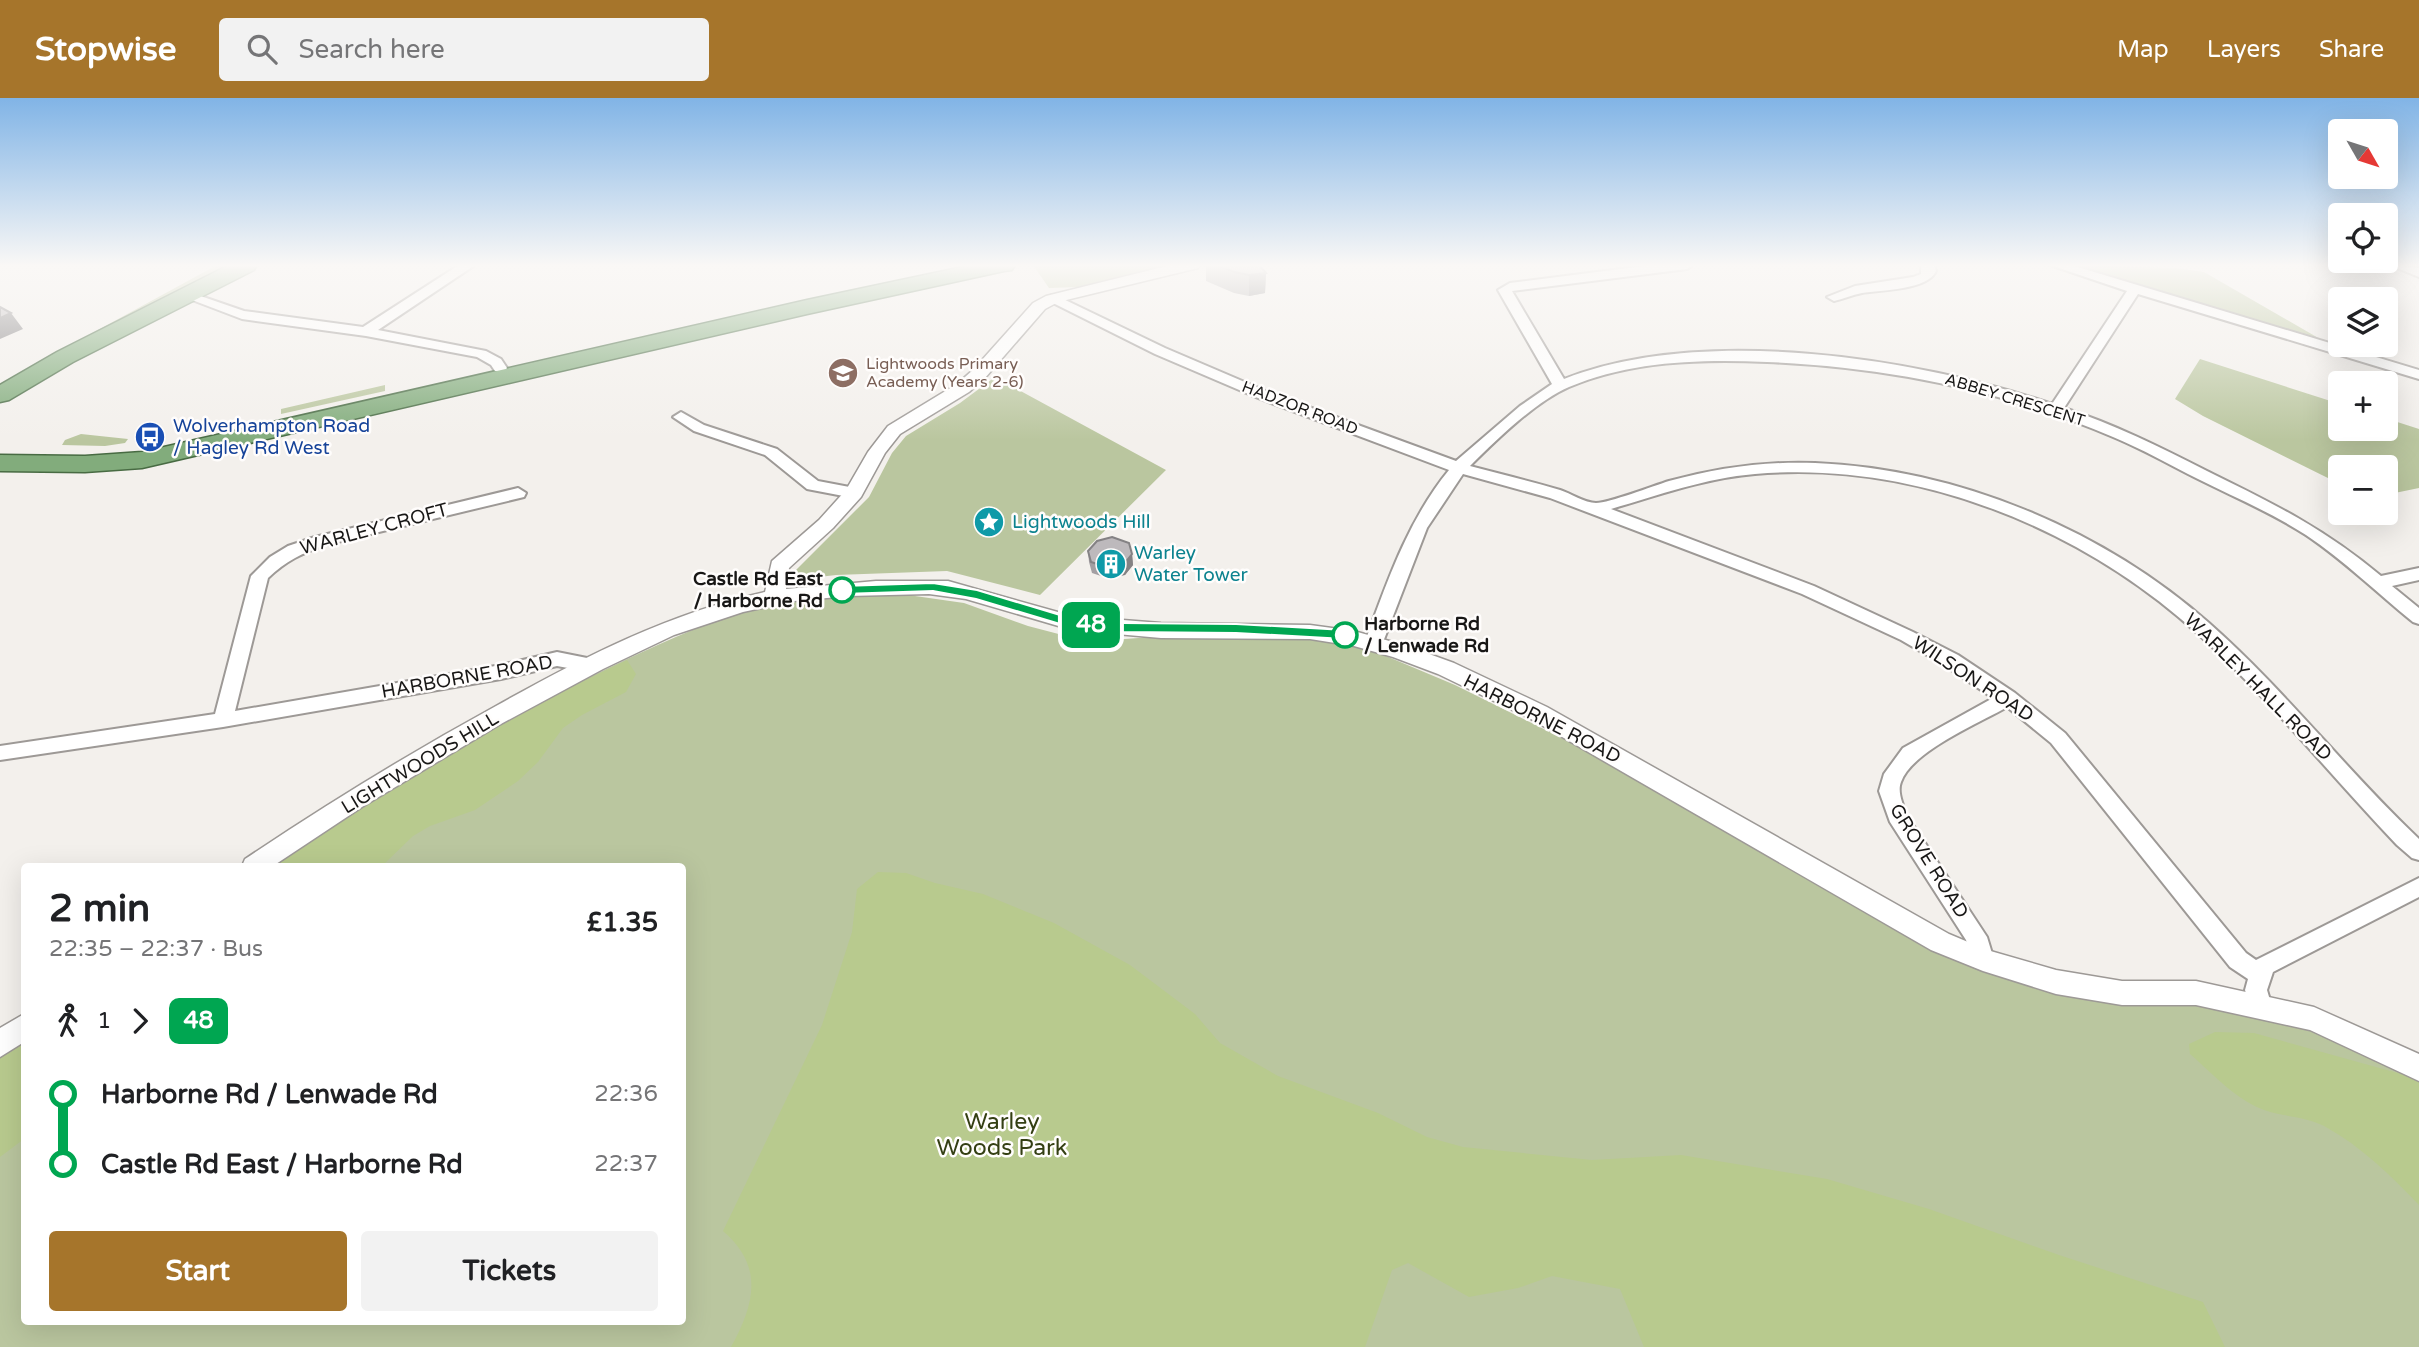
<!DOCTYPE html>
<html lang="en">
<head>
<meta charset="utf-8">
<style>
	:root { --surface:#fff; --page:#f2f2f2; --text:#202124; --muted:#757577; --accent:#a6752b }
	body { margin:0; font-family:"Varela Round",sans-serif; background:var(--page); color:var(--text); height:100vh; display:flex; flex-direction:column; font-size:26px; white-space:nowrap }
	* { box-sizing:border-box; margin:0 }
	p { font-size:23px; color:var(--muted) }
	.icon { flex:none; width:38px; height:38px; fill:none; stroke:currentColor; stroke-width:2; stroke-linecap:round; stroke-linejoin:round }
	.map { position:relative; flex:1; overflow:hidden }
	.drawer { position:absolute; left:21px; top:765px; width:665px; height:462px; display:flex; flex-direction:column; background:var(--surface); border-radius:7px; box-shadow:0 7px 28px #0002 }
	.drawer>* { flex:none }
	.badge { padding:0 14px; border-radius:10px; font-size:24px; line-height:46px }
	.needle { width:46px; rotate:129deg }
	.tools { position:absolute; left:2328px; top:21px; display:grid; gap:14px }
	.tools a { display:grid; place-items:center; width:70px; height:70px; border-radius:7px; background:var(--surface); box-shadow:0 7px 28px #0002; font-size:35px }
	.map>.badge { position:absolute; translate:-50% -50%; box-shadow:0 0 0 4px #fff }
	.legs { display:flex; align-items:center; gap:10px; height:77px; padding:0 28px; font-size:23px }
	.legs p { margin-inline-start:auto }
	.summary { display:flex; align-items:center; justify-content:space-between; height:119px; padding:0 28px }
	h1 { font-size:38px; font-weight:700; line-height:52px }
	.action { display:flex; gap:14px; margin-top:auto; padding:14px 28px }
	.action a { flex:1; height:80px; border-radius:7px; background:var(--accent); color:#fff; font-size:28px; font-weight:700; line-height:80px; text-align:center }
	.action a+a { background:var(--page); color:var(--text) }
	ul { padding:0 28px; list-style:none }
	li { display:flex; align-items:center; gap:24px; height:70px; font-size:26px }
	li i { display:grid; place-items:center; width:10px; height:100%; margin:0 9px; background:currentColor }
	li i::after { content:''; width:18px; height:18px; margin:-9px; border:5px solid; border-radius:50%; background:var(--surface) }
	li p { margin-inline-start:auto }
	li:first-child i { background:linear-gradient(#0000 50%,currentColor 0) }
	li:last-child i { background:linear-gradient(currentColor 50%,#0000 0) }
	header { display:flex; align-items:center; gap:42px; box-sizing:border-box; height:98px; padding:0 35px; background:var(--accent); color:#fff }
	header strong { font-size:33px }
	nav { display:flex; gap:38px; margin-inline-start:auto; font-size:24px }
	.search { width:490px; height:63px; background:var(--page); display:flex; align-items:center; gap:18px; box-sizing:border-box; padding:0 24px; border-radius:7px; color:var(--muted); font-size:26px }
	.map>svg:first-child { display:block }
	.green { fill:#bac69f }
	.forest { fill:#b8ca8e }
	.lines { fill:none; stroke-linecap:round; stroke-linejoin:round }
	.minor-casing { stroke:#9d9996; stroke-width:4 }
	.tertiary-casing { stroke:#9d9996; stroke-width:3 }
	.trunk-casing { stroke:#486b43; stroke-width:3 }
	.minor { fill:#fff; fill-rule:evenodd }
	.tertiary { fill:#fff; fill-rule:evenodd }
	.trunk { fill:#82ac7c; fill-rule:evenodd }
	.wall { fill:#a39fa2 }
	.shaded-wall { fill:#848284 }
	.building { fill:#bdb9bc; stroke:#848284; stroke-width:2 }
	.line-1 { fill:#00a651; stroke:#fff; stroke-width:2 }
	.stop-1-dot { fill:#fff; stroke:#00a651; stroke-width:3.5 }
	.labels { text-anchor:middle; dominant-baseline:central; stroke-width:5; stroke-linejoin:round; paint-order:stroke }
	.far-education-label { font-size:16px; fill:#785e54; stroke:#fffdfc; text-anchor:start }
	.far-street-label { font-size:16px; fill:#181716; stroke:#fffdfc }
	.transit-label { font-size:19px; fill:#164399; stroke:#fffdfc; text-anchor:start }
	.culture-label { font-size:19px; fill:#0d838f; stroke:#fffdfc; text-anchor:start }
	.street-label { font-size:19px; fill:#181716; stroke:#fffdfc }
	.stop-label { font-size:19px; font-weight:bold; fill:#181716; stroke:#fffdfc; text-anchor:end }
	.near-park-label { font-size:23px; fill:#343f13; stroke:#fffdfc }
</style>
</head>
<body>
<header>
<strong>Stopwise</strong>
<div class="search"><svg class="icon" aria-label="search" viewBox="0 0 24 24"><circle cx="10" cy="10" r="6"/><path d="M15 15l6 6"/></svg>Search here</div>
<nav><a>Map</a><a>Layers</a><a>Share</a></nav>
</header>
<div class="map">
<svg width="2419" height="1249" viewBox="0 0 2419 1249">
	<rect width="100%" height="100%" fill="#f3f0ec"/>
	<path class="green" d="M217 167H231L49 262H43Z
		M1033 167H1172L1078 189 1049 190Z
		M2074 167 2176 170 2204 174 2327 245Z
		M2200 261 2340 306V331H2385V320L2419 331V390L2385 397V369H2340V386L2203 318 2175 301Z
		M995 279 1166 372 1040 497 947 473 836 477 785 483 869 399 892 355 906 338 960 305Z
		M385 287V293L281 316V311Z
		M81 336 128 341 125 345 105 348 62 347 65 342Z
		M901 496 964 505 1028 528 1070 539 1112 542 1164 538 1328 540 1367 550 1455 587 1568 643 1917 843 2165 905 2226 910 2327 936 2419 979V1249H0V956L24 939V1223H682V768H271C386 695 501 620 625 562 670 541 715 520 764 509 809 499 855 498 901 496Z"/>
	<path class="forest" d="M627 562 636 576 626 594 582 617 563 630 538 664 518 683 475 712 430 728 413 738 382 768H271C387 695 502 620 627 562Z
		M878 774 906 775 935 785 983 796 1054 825 1130 867 1195 916 1220 945 1278 978 1378 1015 1427 1039 1463 1049 1592 1062 1681 1057 1827 1081 1929 1111 2059 1157 2203 1204 2225 1249H1644L1620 1191 1552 1178 1518 1190 1469 1199 1408 1165 1392 1172 1365 1249H731C755 1206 764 1168 723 1133L822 927 852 834 857 791Z
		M2215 934 2254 935 2419 981V1107C2390 1077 2361 1048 2324 1028 2307 1019 2286 1019 2267 1013 2238 1004 2213 976 2190 956L2189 946Z
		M24 939V1041L0 1059V956Z"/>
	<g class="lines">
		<g class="minor-casing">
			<path id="minor" d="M459 167H475L378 232 486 253 501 261 507 270 505 273H495L491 267 477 259 366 238 242 221 179 197 186 193 244 213 363 229Z
				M1652 167H1693L1687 171 1512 193 1564 281C1701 227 1915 259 2052 306L2127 193 2050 167H2071L2419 272V281L2138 196 2064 310C2114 326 2160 349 2207 373 2272 405 2324 430 2381 478L2419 470V482L2392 488 2419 510V526L2413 524C2377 495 2345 463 2306 437 2272 415 2234 399 2198 381 2170 367 2142 351 2113 339 2003 292 1885 269 1767 264 1700 261 1631 263 1569 289 1535 304 1496 342 1470 368 1500 376 1530 383 1560 392 1570 395 1585 405 1596 405 1609 405 1653 388 1669 383 1717 370 1766 363 1815 365 1958 371 2102 431 2209 525 2285 592 2346 672 2419 741V762L2412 760 2397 747C2330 677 2269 600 2197 535 2080 429 1914 362 1755 376 1706 380 1659 397 1611 411L1814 488 1913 534 1958 557 2015 595 2065 635 2246 855 2256 862 2419 780V799L2273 874 2267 892 2272 909 2268 916 2260 919 2252 916 2245 892 2248 881 2230 869 2051 645 2007 609C1978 626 1912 653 1901 684 1897 694 1903 706 1906 716L1987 839 1994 862 1991 869 1983 872 1975 869 1966 842 1890 724 1879 693 1884 676 1903 650 1993 600 1944 567 1901 542 1802 496 1550 400 1463 376 1427 430 1383 544 1380 549H1368L1365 544C1387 484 1408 422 1449 372L1258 300 1155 256 1045 201 1052 197 1057 198 1165 250 1268 294 1456 363 1520 308 1552 286 1498 192 1510 185Z
				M1921 167H1934L1936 173C1928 192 1881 192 1862 195 1852 197 1843 201 1834 203L1827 199 1855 188 1913 179 1921 176Z
				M2396 167 2419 170V179L2397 170Z
				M681 314 704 327 777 351 818 383 860 391 862 395 854 400 807 391 765 357 694 333 673 319Z
				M518 390 526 395 524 399 325 447C302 455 286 463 268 480L235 613 501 567 557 554 597 562 599 567 597 572 590 574 557 568 501 581 223 629 0 662V648L215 616 251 478 270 459 288 448 315 439Z"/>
		</g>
		<g class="tertiary-casing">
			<path id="tertiary" d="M1171 167H1200L1198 170 1058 204 1045 211 985 280 969 294 900 336 885 355 861 399 833 430 789 470 786 491 876 483H948L1072 518 1161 525 1310 527 1354 533 1407 548 1454 565 1547 609 1949 836 1987 852 2056 872 2122 883H2196L2314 909 2419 956V983L2310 932 2196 907H2122L2056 896 1983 873 1931 852 1531 621 1438 576 1393 559 1354 548 1310 541 1161 540 1072 532 966 501 929 496 849 498 794 503 743 514 674 537 603 571 499 627 362 709 273 768H242L245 761C327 706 410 655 496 608 582 560 669 515 765 494L772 463 819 422 846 392 868 354 888 328 957 286 973 272 1033 205 1046 198Z
				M24 916V944L0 959V930Z"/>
		</g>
		<g class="trunk-casing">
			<path id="trunk" d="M229 167H257L254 172 73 264 9 302 0 304V287L57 254Z
				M972 167H1015L1012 172 1004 173 807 216 142 370 85 374 0 373V357L85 358 142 354 807 202Z"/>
		</g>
		<use href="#minor" class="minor"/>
		<use href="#tertiary" class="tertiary"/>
		<use href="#trunk" class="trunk"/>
	</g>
	<path class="wall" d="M1206 167H1259L1266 175 1265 195 1249 198 1234 195 1206 183Z
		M1088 453 1132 456 1133 467 1125 477 1107 480 1092 475 1089 464Z"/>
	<path class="shaded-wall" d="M1266 175 1265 195 1249 198V177Z
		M11 215 23 231 0 241V220Z
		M1132 456 1133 467 1125 477 1107 480 1106 469Z"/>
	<path class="building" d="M1217 167H1259L1266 175 1249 177 1234 174Z
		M0 209 11 215 0 220Z
		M1112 439 1129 445 1132 456 1124 466 1106 469 1091 464 1088 453 1097 443Z"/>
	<linearGradient id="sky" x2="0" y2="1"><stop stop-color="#81b4e6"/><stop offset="0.49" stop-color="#faf8f6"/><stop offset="1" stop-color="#faf8f6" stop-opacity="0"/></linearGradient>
	<rect width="2419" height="342" fill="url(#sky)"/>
	<path class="line-1" d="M933 485 977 492 1070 520 1122 525 1236 526 1345 532 1351 537 1345 541 1236 535 1122 534 1070 529 976 501 933 493 842 496 836 492 842 488Z"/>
	<defs>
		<g id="school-disc" transform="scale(1.575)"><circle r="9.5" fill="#8d6e63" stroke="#fffdfc"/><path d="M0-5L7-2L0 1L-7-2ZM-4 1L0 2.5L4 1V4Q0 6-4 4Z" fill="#fff"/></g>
		<g id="bus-disc" transform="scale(1.575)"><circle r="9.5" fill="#1a4fb4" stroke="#fffdfc"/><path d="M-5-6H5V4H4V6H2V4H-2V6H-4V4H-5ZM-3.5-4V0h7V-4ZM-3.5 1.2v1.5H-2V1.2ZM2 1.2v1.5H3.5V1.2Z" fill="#fff"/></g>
		<g id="sight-disc" transform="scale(1.575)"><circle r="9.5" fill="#0f9aa8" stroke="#fffdfc"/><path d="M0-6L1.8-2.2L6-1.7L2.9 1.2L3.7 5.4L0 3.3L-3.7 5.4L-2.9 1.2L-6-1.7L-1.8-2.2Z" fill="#fff"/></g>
		<g id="building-disc" transform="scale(1.575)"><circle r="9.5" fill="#0f9aa8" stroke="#fffdfc"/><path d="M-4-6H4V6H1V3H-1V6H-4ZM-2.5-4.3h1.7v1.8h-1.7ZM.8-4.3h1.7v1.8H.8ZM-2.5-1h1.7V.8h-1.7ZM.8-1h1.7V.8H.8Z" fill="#fff"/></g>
	</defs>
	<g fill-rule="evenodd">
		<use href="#school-disc" x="843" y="275"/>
		<use href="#bus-disc" x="150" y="339"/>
		<use href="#sight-disc" x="989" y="424"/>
		<use href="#building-disc" x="1111" y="466"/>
	</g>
	<g class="stop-1-dot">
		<circle cx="842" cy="492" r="12"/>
		<circle cx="1345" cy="537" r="12"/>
	</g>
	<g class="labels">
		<g class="far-education-label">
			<text x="866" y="266">Lightwoods Primary<tspan x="866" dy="18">Academy (Years 2-6)</tspan></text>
		</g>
		<g class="far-street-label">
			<text transform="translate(2015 302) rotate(17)">ABBEY CRESCENT</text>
			<text transform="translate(1300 310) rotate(21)">HADZOR ROAD</text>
		</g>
		<g class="transit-label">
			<text x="173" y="328">Wolverhampton Road<tspan x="173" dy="22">/ Hagley Rd West</tspan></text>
		</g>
		<g class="culture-label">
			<text x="1012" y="424">Lightwoods Hill</text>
			<text x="1134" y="455">Warley<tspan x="1134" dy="22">Water Tower</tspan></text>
		</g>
		<g class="street-label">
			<text transform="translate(374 431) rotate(-15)">WARLEY CROFT</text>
			<text transform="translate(467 579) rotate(-10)">HARBORNE ROAD</text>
			<text transform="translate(1973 581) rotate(33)">WILSON ROAD</text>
			<text transform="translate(2258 589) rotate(45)">WARLEY HALL ROAD</text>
			<text transform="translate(1542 621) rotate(27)">HARBORNE ROAD</text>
			<text transform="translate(420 665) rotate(-31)">LIGHTWOODS HILL</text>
			<text transform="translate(1929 763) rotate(58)">GROVE ROAD</text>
		</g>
		<g class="stop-label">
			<text x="823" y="481">Castle Rd East<tspan x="823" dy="22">/ Harborne Rd</tspan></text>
			<text x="1364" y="526" text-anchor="start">Harborne Rd<tspan x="1364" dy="22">/ Lenwade Rd</tspan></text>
		</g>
		<g class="near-park-label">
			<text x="1002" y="1024">Warley<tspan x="1002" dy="26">Woods Park</tspan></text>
		</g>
	</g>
</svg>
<div class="tools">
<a><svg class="needle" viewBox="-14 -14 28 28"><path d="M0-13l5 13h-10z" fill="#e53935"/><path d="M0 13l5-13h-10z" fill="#757577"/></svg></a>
<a><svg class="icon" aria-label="locate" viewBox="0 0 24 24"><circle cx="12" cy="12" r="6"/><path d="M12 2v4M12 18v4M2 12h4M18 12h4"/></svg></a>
<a><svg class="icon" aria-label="layers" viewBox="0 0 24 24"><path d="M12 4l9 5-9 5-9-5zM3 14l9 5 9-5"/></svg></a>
<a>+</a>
<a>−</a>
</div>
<b class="badge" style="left:1091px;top:527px;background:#00a651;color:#fff">48</b>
<section class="drawer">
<div class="summary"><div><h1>2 min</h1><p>22:35 – 22:37 · Bus</p></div><b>£1.35</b></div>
<div class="legs"><svg class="icon" aria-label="walk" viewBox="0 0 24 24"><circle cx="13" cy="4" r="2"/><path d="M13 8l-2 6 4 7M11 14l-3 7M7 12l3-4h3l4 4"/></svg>1<svg class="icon" aria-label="forward" viewBox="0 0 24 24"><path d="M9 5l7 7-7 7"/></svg><b class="badge" style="background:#00a651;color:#fff">48</b></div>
<ul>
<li><i style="color:#00a651"></i><b>Harborne Rd / Lenwade Rd</b><p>22:36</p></li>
<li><i style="color:#00a651"></i><b>Castle Rd East / Harborne Rd</b><p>22:37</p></li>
</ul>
<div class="action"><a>Start</a><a>Tickets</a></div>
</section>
</div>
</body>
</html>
